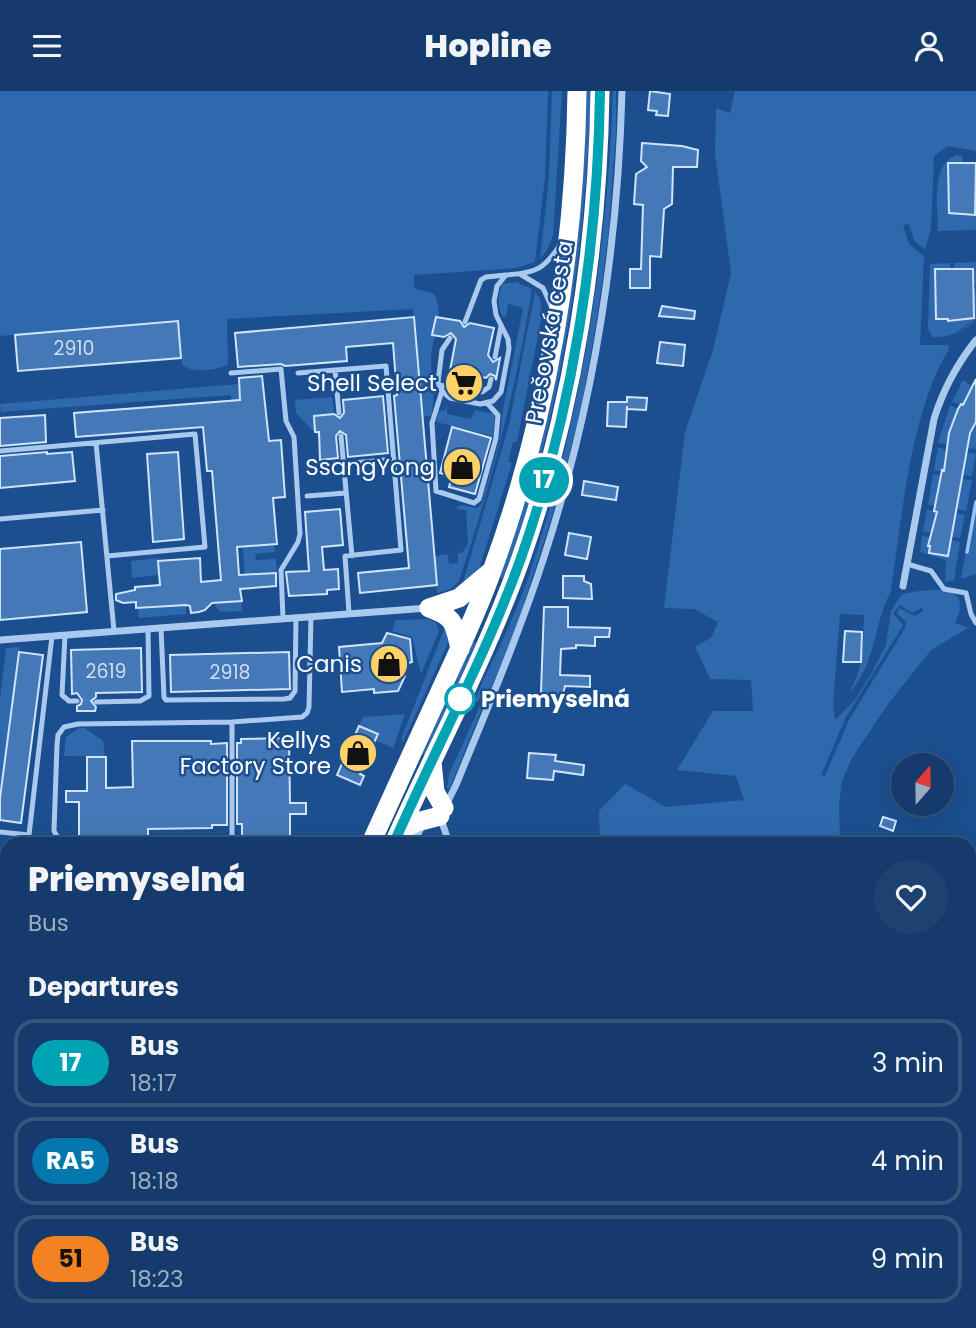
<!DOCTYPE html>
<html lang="en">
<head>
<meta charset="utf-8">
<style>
	:root { --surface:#143b6b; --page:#1d4271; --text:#f1f3f6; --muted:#9dadc1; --line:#33557e }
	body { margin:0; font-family:Poppins,sans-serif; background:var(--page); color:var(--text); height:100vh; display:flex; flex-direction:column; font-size:26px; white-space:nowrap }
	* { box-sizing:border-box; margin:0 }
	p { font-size:23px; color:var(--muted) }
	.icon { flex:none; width:38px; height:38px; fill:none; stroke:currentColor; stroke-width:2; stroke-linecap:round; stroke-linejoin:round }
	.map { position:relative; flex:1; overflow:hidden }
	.sheet { position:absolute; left:0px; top:746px; width:976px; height:492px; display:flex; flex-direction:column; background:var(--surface); border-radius:21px 21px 0 0; box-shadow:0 7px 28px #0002,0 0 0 2px var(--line) }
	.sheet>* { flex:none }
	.badge { padding:0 14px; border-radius:23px; font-size:24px; line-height:46px }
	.needle { width:46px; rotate:20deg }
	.controls { position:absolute; left:891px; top:662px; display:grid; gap:14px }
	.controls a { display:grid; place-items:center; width:63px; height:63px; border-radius:50%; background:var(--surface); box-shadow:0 7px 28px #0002,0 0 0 2px var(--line); font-size:35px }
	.map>.badge { position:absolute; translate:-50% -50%; box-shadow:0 0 0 4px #fff }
	h2 { padding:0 28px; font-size:26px; line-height:63px }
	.round { display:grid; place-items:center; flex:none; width:74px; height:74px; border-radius:37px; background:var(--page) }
	.head { display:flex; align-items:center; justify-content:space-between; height:119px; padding:0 28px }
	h1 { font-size:33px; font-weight:800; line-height:52px }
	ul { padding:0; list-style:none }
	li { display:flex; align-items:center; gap:21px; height:88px; margin:0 14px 10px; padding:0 14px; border:4px solid var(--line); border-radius:21px }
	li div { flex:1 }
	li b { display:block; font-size:26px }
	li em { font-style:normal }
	li .badge { min-width:77px; font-weight:700; text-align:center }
	header { display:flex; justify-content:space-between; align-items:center; height:91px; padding:0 28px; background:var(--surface); font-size:32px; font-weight:800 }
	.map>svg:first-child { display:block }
	.green { fill:#2e69ad; fill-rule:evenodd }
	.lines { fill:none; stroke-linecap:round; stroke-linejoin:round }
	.stream { stroke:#9cc4f0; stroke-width:3.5 }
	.building { fill:#4478b7; stroke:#cfe3fa; stroke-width:2 }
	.lane { stroke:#a9c9ee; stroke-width:5 }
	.street { stroke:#a9c9ee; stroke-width:7 }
	.primary { stroke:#f0f6ff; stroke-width:16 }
	.highway { stroke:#fff; stroke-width:19 }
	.line-casing { stroke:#fff; stroke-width:16 }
	.line { stroke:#00a3b4; stroke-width:10 }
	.stop-dot { fill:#fff; stroke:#00a3b4; stroke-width:3.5 }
	.labels { text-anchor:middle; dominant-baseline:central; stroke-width:5; stroke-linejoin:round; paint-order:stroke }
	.number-label { font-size:19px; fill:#d0dded }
	.street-label { font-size:23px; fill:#fff; stroke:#1b4f8f }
	.poi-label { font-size:23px; fill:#fff; stroke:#1b4f8f; text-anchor:end }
	.stop-label { font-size:23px; font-weight:bold; fill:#fff; stroke:#1b4f8f; text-anchor:start }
</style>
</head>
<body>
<header><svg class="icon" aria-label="menu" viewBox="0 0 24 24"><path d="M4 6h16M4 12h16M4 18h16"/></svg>Hopline<svg class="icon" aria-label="person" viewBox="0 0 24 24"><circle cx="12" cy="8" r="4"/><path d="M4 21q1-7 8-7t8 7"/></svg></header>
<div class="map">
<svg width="976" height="1237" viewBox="0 0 976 1237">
	<rect width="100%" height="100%" fill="#1b4f8f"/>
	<path class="green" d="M0 0H548L545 87 535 171 516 177 414 184V197L434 203C446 224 431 247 431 269 431 288 436 306 431 325H423L413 218 227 228 228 273C218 280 192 282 182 274L178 230 0 245Z
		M552 0H562L553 145 547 159 540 168 549 87Z
		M586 0H591C586 135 569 268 532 398 525 425 517 465 502 488L500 485 522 417Z
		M613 0H616V42L608 148 596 234 579 327 558 407 515 540 490 600 475 612C479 594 490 576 498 559 513 527 527 494 537 460 584 305 607 162 613 0Z
		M735 0H976V60L948 55 934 65 931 137 925 159 914 149 909 133 903 134 909 153 924 165 920 254H948L949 258C910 322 902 426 891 500 873 534 876 575 848 603 864 578 863 553 864 524L840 523 833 613 835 629 855 609 871 583 886 554 891 520 902 503C926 498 976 489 955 532L968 537 931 559 888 613 852 667 842 690 839 714 840 752H600L599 720 625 693 666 716 744 709 736 685 677 679 713 620H753L751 589 710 588 695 555 711 547 718 531 694 518 664 517 685 341 713 259 731 182 715 62 716 17 730 22ZM900 514 912 522 922 517 923 520 915 525 899 517 897 523 906 531 905 537 849 629 825 685 821 684 846 626 902 536 903 534 893 522Z
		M956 64 962 65 963 72 948 73 949 122H961V124H974L976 122V139L938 140C938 116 930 75 956 64Z
		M976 171V194H973V178H954V172Z
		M950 172 951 178H936L948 229H962L973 198H976V228L959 244 974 227C957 242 956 246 932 246L928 237 930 173Z
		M516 191 532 198C516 298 491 394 459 490L451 498 437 502 434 465 448 463 449 473 458 472V462H462L468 452 466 419 456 418 460 414 477 417 481 414 500 347 502 324 523 217 508 213 506 226H503C497 218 498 202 502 193Z
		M535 201 540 208 542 224 517 351H513L508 371 512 372 480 475 475 485 461 498 509 334Z
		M963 289 972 295 963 314 952 311Z
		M239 293 253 454 274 453 275 461 255 463 256 469 276 468 277 482 245 485 231 304 1 321 0 313Z
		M332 306 334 323 314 325 315 341 322 340V346H319L296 322 295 309Z
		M447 314V323L471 328 475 319 495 323 493 345 436 331 439 319 445 320Z
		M950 314 958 318 954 333 970 342 976 331V358L968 357 970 342 952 338 947 353 938 352Z
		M938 356 948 360 944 380H934Z
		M967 361 976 363 972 385 963 384Z
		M933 383 941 384 935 415 928 414Z
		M962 388 972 389 966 420 957 418Z
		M976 410V483L961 488 974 412Z
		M927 418 937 421 933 441H923Z
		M956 422 965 424 960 447 952 446Z
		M922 445 930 446V462L948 465 951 449 960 451 954 489 945 491 946 469 920 461Z
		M158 467 159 484 132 487 131 470Z
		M242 510V520L221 521 217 518 215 511Z
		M186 514V523L139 527 138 517Z
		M428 528 436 532 439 540 421 583 412 546 392 540 396 529Z
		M446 534 448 552 403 651 401 648Z
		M472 550 476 552 474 557 425 665 420 662Z
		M20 556 19 561 0 707V609L6 557Z
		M485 610 450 697 447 698 449 683 480 615Z
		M405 623 393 657 375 649 377 643 359 635 363 626Z
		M79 637H85L103 650 105 666 64 665 66 646Z
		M973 940 976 941V1171L970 1159V943Z
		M0 1025 7 1026V1045L0 1100Z
		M7 1108V1176L0 1172V1109Z
		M42 1230H137L133 1237H42Z
		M580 1230H655L683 1237 605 1232 541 1237Z
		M676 1230H726L747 1237H700Z"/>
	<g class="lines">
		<path class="stream" d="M967 461 976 411"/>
	</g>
	<path class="building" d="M650 0 670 3 668 25 656 24 657 20 648 19Z
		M642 52 682 55 698 59 697 76H673L672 113 664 118 661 166 650 165V197H630V178H641L643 114 634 113 636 83 647 76 641 70Z
		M948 72H976L975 124 949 122Z
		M935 178H973L974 227 948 230V228H936Z
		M662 215 695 220 694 228 659 225Z
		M414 226 437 494 360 502 358 482 409 477 394 305 397 304 393 252 346 256 347 270 285 275 281 273 238 276 235 242Z
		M436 226 460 230 464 236 470 232 494 237 488 264 493 271 500 267 496 289 495 285 490 283 486 287 482 286 480 295 448 290 456 248 451 242 444 246 432 244Z
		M178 230 181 267 18 280 15 244Z
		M660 251 685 254 683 275 657 272Z
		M262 285 269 350 281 349 285 406 273 407 277 453 237 456 239 484 276 482V495L240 498 242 510 212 512 205 519 199 521 191 522 190 515 186 514 136 517V511L123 512 116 509V503L135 499V496L160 494 158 470 200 467 201 491 221 489 212 380H207L203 336 76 346 74 322 240 309 239 287Z
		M976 288V331L970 342 948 465 929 462 930 455H928L937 421 934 420 942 379 944 380 949 342 958 318 961 313 963 314Z
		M383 305 388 362 348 366 346 344 340 340 336 345 338 367 320 369 319 341H315L314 325 334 323 340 327 344 322 343 309Z
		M627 306 647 307 646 319 627 318V315L626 336 607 335 608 311H627Z
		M45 324 46 351 0 355V327Z
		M452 336 491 347 475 403 449 396 452 385 440 382Z
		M47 361V363L72 361 75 390 0 397V365Z
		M178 361 184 448 153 451 147 363Z
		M584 390 618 396 616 409 582 404Z
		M340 418 343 454 322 456 324 479 338 478 339 498 327 499V503L289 505 286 481 309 480 305 421Z
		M569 442 591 446 587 468 565 464Z
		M81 451 87 521 0 529V458Z
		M563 485H584V490L591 493 592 508 563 507Z
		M544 516H568V536L610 537 609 546H595V555L576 554V557L561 558 560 584 590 585V596L565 595 562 607 541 601Z
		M845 540 862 541 861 571H843Z
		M387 542 410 548 412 571 401 574 405 585 398 600 374 602V598L342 601 339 556 382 552Z
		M141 557 142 601 96 602V606L91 610 96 616 95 620H77V615L81 613 82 609 77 602 72 603 71 559Z
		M19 561 43 564 21 732 0 729V707Z
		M289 561 290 598 171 601 170 564Z
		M359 635 378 643 360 683 364 685 360 694 337 684Z
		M289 647 290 712H306V723H290V752H242V733H237V652H241V648Z
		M132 650H211V653L227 652V734H212V737L148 738V750H79V711H66V700H87V666H106V697L133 696Z
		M529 662 556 664 555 670 584 674 583 684 554 680 553 689 527 687Z
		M883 726 896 730 893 740 880 735Z"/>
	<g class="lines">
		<path class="lane" d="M520 183 543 197 552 217
			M506 184C537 182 544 178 561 153
			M450 247 442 259 438 291 442 300 450 307 480 313 493 310 501 301 509 258 508 248 496 224 494 210 497 195 506 184 486 186 481 189 465 231
			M495 266 501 235
			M335 279 339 322
			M231 282 281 278 286 330 294 346 300 443 298 451 281 479 283 527
			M298 282 386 275 401 459 345 465 349 522
			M439 294 482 301 489 296 491 288
			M442 300 432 332 436 400 474 412 479 408 496 347 498 324 487 312
			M341 345 352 465
			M96 352 114 540
			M0 360 195 343 205 456 107 465
			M343 373 394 368
			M307 405 346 402
			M0 428 103 419
			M907 473 931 480 944 498 966 502 971 523 976 532
			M161 537 164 606 166 609 284 608 290 607 295 600 296 526
			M65 544 62 604 69 610H77
			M96 611 140 610 149 605 148 538
			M0 741 29 744 52 545
			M61 752 54 740 57 654 58 644 64 636 78 633 232 631 302 626 307 622 309 616 311 525
			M232 752V631"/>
		<path class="street" d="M903 495 934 328C943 299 957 273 976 249
			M0 549 428 517
			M446 714 456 694C487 618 520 541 545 463 594 312 618 158 622 0
			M441 728 449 752
			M414 752 422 734
			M970 937 976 933
			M165 1237 170 1230
			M325 1237 350 1230"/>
		<path class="primary" d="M770 1230 788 1237
			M823 1230 834 1237
			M411 1237 430 1230
			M470 1237 492 1230"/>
		<path class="highway" d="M429 517 459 507 490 481
			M429 517C455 526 454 532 460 558
			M432 671 435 701 444 717
			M399 741 417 731 440 725
			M371 752C395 700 419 647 443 594 461 555 479 517 493 477 548 326 575 161 577 0
			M394 752C436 658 486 565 521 467 573 319 598 157 600 0
			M91 1237 98 1230
			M143 1237 147 1230"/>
	</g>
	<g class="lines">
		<g class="line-casing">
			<path id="line" d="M394 752C435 658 486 565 521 467 573 319 598 157 600 0"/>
		</g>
		<use href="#line" class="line"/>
	</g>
	<defs>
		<g id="supermarket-disc" transform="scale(2.0125)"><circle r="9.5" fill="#ffd166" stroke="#1b4f8f"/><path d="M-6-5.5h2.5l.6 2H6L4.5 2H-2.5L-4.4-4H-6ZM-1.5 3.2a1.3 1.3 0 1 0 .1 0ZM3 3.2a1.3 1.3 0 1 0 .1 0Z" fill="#111"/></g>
		<g id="shop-disc" transform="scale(2.0125)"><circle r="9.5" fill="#ffd166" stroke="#1b4f8f"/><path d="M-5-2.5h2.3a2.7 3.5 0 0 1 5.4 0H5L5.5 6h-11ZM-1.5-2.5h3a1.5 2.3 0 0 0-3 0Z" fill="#111"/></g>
	</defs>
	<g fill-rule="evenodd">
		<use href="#supermarket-disc" x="464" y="292"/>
		<use href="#shop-disc" x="462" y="376"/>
		<use href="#shop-disc" x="389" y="573"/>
		<use href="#shop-disc" x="358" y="662"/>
	</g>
	<circle class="stop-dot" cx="460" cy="608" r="14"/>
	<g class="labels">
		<g class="number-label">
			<text x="74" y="257">2910</text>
			<text x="106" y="580">2619</text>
			<text x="230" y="581">2918</text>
		</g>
		<g class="street-label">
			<text transform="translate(549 241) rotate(-80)">Prešovská cesta</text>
		</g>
		<g class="poi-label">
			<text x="437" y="292">Shell Select</text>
			<text x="435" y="376">SsangYong</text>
			<text x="362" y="573">Canis</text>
			<text x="331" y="649">Kellys<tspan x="331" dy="26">Factory Store</tspan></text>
		</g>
		<g class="stop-label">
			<text x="481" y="608">Priemyselná</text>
		</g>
	</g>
</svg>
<div class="controls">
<a><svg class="needle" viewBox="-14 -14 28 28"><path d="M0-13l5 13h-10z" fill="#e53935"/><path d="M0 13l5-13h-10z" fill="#9dadc1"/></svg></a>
</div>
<b class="badge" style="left:544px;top:389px;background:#00a3b4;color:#fff">17</b>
<section class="sheet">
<div class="head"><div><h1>Priemyselná</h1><p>Bus</p></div><a class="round"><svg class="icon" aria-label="heart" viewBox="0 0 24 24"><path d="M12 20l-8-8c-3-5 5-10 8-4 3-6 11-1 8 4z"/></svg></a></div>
<h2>Departures</h2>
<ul>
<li><span class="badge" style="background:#00a3b4;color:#fff">17</span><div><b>Bus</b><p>18:17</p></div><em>3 min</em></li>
<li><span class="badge" style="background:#0377ae;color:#fff">RA5</span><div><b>Bus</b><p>18:18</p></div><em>4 min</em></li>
<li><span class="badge" style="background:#f58220;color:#111">51</span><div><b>Bus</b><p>18:23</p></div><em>9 min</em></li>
</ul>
</section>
</div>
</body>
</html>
